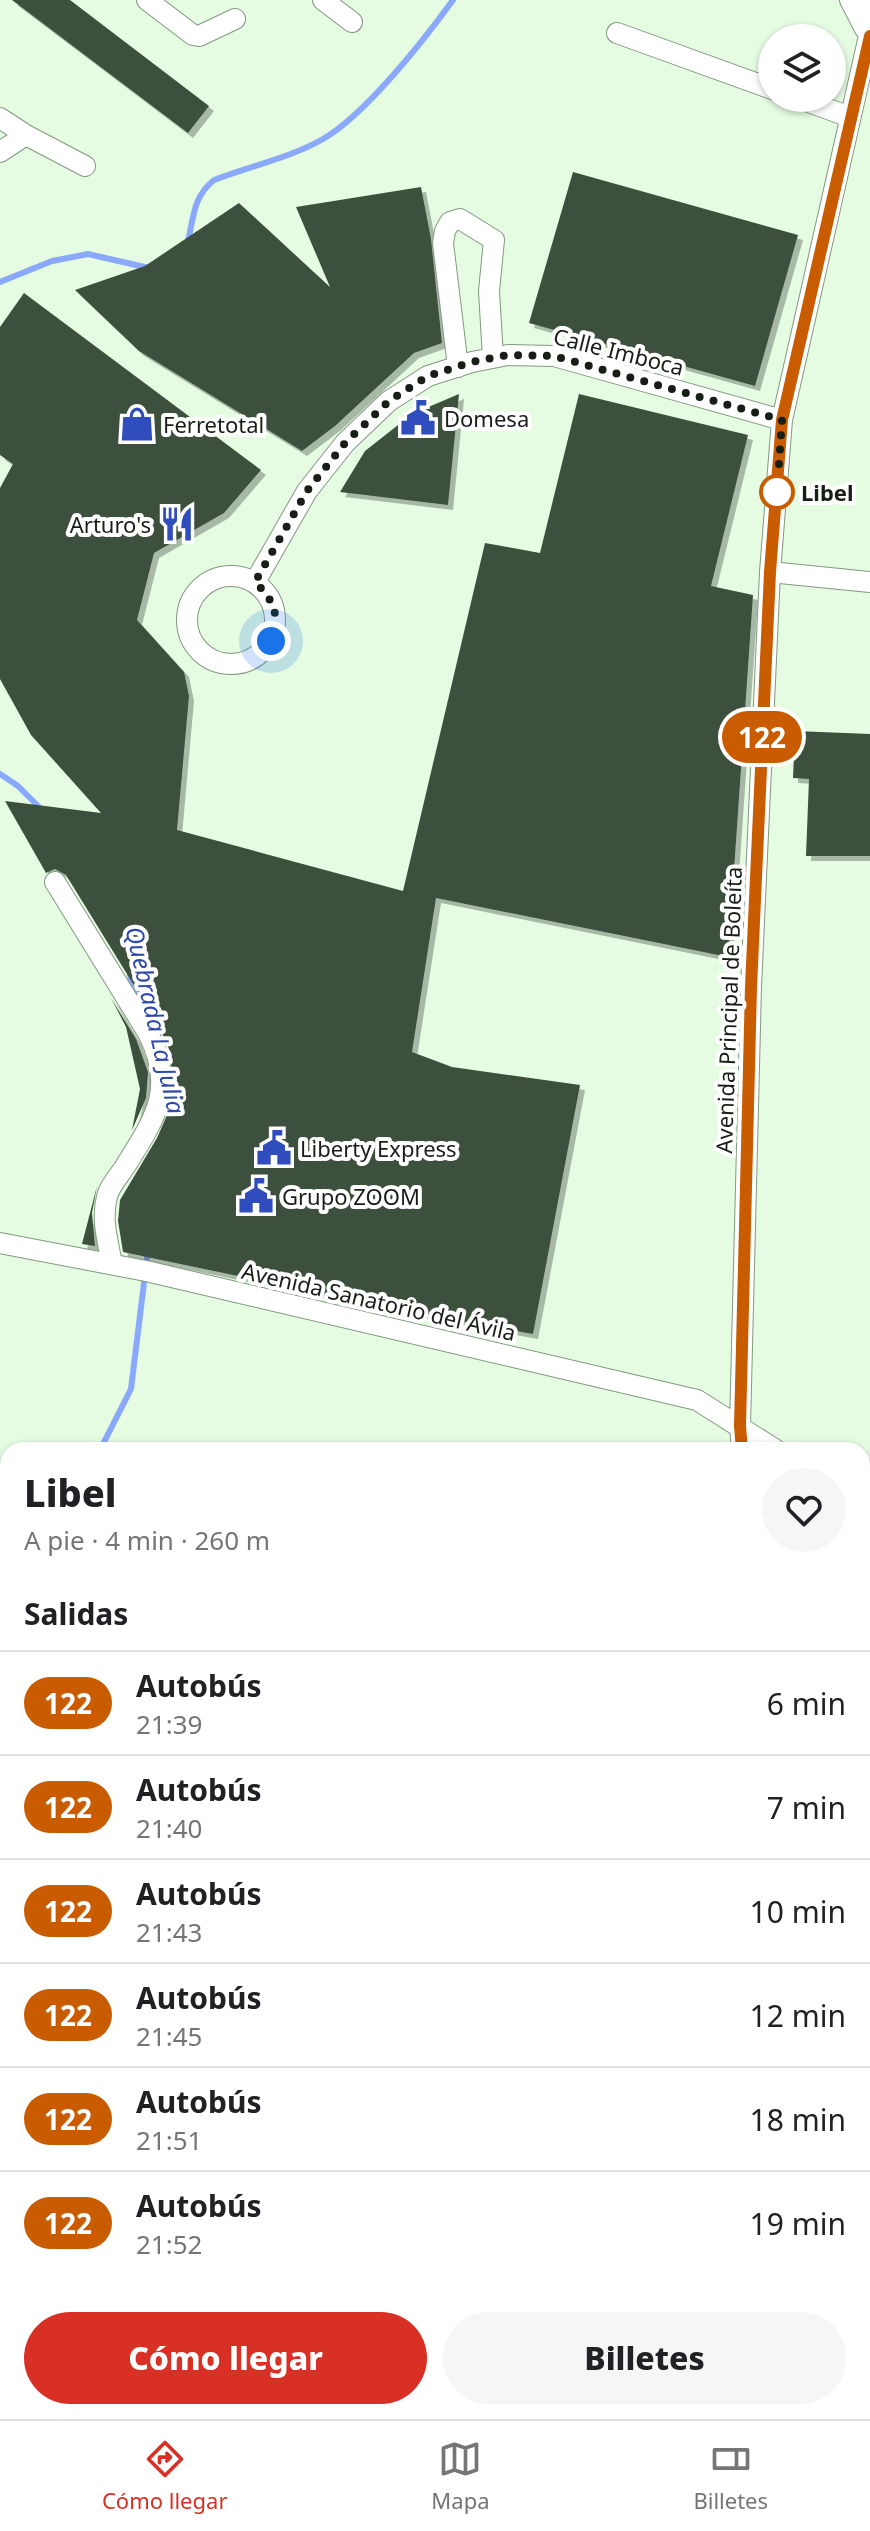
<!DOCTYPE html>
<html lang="es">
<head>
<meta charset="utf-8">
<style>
	:root { --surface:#fff; --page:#f6f6f6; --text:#202124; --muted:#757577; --line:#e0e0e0; --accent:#d93025 }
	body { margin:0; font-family:"Noto Sans",sans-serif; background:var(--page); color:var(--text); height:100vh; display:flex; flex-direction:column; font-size:30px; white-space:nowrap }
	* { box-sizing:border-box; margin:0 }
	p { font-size:26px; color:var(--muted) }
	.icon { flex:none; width:44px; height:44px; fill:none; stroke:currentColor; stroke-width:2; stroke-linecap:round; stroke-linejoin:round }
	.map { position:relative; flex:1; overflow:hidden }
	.drawer { position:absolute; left:0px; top:1442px; width:870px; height:978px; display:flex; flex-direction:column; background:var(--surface); border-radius:24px 24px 0 0; box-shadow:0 2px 6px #0004 }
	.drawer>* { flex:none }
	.badge { padding:0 16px; border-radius:26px; font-size:28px; line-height:52px }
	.buttons { position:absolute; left:758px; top:24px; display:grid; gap:16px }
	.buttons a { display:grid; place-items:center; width:88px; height:88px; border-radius:50%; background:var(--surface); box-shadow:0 2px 6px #0004; font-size:40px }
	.you { position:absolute; width:40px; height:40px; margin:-20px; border:6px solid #fff; border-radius:50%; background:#1a73e8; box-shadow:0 0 0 12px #1a73e833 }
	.map>.badge { position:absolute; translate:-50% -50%; box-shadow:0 0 0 4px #fff }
	h2 { padding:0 24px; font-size:30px; line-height:72px }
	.round { display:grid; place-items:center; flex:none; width:84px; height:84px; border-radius:42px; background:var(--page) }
	.headline { display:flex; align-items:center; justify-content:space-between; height:136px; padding:0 24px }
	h1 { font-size:38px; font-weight:800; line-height:60px }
	.cta { display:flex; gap:16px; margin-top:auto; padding:16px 24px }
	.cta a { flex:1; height:92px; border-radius:48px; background:var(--accent); color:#fff; font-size:32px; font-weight:800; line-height:92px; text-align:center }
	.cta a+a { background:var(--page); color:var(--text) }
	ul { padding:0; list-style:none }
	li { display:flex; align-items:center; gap:24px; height:104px; padding:0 24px; border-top:2px solid var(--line) }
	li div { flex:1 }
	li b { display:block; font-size:30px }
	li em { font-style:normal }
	li .badge { min-width:88px; font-weight:700; text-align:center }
	.tab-bar { display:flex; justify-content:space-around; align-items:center; height:112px; border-top:2px solid var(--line); background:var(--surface); font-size:22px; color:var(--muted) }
	.tab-bar a { display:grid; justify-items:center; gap:4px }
	.tab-bar .current { color:var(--accent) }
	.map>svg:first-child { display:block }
	.green { fill:#b1f2aa }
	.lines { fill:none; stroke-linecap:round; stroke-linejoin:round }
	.stream { stroke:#8aa9fd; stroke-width:6 }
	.building { fill:#3e503c; filter:url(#shadow) }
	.minor-casing { stroke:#839881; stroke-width:22 }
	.major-casing { stroke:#839881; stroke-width:28 }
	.minor { stroke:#fff; stroke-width:20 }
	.major { stroke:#fff; stroke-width:26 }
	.line-casing { stroke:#fff; stroke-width:18 }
	.line { stroke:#c95b00; stroke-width:12 }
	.walk { stroke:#161e15; stroke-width:8; stroke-dasharray:0 14.4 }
	.stop-dot { fill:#fff; stroke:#c95b00; stroke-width:4 }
	.labels { text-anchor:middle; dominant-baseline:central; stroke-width:8; stroke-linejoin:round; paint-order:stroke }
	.street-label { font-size:22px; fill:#161e15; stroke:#fff }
	.poi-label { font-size:22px; fill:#161e15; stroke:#fff; text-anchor:start }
	.stop-label { font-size:22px; font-weight:bold; fill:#161e15; stroke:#fff; text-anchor:start }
	.water-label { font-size:24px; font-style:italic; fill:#2f49a9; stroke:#fff }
</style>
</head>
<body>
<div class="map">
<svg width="870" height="2419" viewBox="0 0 870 2419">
	<defs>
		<filter id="shadow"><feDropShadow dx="5" dy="5" stdDeviation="0" flood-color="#0004"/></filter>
	</defs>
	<rect width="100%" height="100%" fill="#e5fbe2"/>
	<path class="green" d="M8 2295V2412H100L102 2419H0V2296Z"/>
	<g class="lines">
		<path class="stream" d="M188 241C194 216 193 197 214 180 250 166 290 158 323 139 365 115 424 40 453 0
			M0 282 52 261 88 254 149 268
			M0 774 18 786 41 809
			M130 975 136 999
			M100 1450 131 1389 148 1250
			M0 1628 8 1612
			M0 1834 8 1823
			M0 2040 8 2069
			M195 2419 210 2412"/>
	</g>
	<path class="building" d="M12 0H70L209 106 188 133Z
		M573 172 798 235 755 386 529 323Z
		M421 187 431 239 442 343 414 353 335 426 302 451 139 351 75 290 145 266 239 203 330 287 296 207Z
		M24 293 261 470 224 513 154 553 137 620 184 672 189 696 177 830 403 891 485 543 540 553 579 394 748 435 711 586 753 595 728 957 436 898 412 1052 452 1067 580 1085 533 1334 405 1311 123 1252 118 1221 120 1200 157 1138 171 1106 174 1086 169 1049 159 1026 66 875 55 869 46 873 5 801 101 813 31 735 0 679V488L13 464 0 455V327Z
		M459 394 448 505 340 492 365 451 412 414Z
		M795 731 870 734V856H806L809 779 793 778Z
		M111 998 136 1039 148 1072 146 1098 132 1130 140 1089 126 1027Z
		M97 1186 92 1213 95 1246 82 1244Z"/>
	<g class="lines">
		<g class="minor-casing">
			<path id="minor" d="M147 0 193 35 199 36 235 19
				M323 0 352 22
				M850 0 865 29
				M617 33 772 89
				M798 98 850 117
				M0 118 26 135 85 166
				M0 152 26 135
				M458 367 443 243 445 231 450 222 460 219 494 240 489 291 493 358
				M770 572 870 582
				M187 620a44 44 0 1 1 88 0a44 44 0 1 1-88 0Z
				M255 582 307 491 345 443 389 401 428 376 472 362 508 355 554 356 782 420
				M55 882 148 1033C176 1088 156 1117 126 1165 120 1175 109 1186 107 1197 101 1219 108 1242 112 1264
				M0 1243 146 1271 697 1400 776 1450
				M742 1450 740 1426 751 987 770 572 782 420 869 36 867 0
				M862 1487 870 1490
				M862 1823 870 1822
				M0 2135 8 2158
				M134 2412H160
				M431 2412 432 2419
				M834 2412 835 2419"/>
		</g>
		<g class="major-casing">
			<path id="major" d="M0 2213H8
				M862 2214 870 2215
				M862 2244 870 2245
				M0 2246H8"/>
		</g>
		<use href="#minor" class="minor"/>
		<use href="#major" class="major"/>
	</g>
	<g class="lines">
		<g class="line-casing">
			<path id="line" d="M742 1450 740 1426 751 987 770 572 782 420 870 36"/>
		</g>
		<use href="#line" class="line"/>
		<path class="walk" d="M271 641C280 614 275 602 255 582L307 491 345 443 389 401 428 376 472 362 508 355 554 356 782 420 777 492"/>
	</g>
	<defs>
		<g id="civic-bare" transform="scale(2.76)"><path d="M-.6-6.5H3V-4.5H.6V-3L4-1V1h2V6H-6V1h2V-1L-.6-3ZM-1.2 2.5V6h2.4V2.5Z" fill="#304dbe" stroke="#fff" stroke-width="2.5" paint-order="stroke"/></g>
		<g id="shop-bare" transform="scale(2.76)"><path d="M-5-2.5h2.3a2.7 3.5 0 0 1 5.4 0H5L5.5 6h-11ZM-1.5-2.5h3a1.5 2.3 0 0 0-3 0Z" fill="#304dbe" stroke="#fff" stroke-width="2.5" paint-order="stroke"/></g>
		<g id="restaurant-bare" transform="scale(2.76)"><path d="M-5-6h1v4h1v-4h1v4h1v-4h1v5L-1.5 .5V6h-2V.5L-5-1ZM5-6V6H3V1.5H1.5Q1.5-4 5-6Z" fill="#304dbe" stroke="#fff" stroke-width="2.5" paint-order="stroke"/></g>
	</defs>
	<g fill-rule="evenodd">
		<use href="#civic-bare" x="418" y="418"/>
		<use href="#shop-bare" x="137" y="424"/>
		<use href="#restaurant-bare" x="177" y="524"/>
		<use href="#civic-bare" x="274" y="1148"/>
		<use href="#civic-bare" x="256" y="1196"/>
	</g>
	<circle class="stop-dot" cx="777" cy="492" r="16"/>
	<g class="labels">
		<g class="street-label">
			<text transform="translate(619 351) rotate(14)">Calle Imboca</text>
			<text transform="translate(728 1010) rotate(-88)">Avenida Principal de Boleíta</text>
			<text transform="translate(379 1301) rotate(13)">Avenida Sanatorio del Ávila</text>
		</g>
		<g class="poi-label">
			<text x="444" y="418">Domesa</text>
			<text x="163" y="424">Ferretotal</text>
			<text x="151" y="524" text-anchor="end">Arturo's</text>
			<text x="300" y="1148">Liberty Express</text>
			<text x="282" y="1196">Grupo ZOOM</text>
		</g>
		<g class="stop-label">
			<text x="801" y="492">Libel</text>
		</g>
		<g class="water-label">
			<text transform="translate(156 1020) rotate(77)">Quebrada La Julia</text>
		</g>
	</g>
</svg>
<div class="buttons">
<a><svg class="icon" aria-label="layers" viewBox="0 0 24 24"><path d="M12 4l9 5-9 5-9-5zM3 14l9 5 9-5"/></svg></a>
</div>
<div class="you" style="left:271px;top:641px"></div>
<b class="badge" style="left:762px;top:737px;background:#c95b00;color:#fff">122</b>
<section class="drawer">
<div class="headline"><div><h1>Libel</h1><p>A pie · 4 min · 260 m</p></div><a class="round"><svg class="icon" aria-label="heart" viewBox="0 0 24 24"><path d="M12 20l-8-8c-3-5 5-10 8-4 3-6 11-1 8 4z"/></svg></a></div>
<h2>Salidas</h2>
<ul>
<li><span class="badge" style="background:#c95b00;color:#fff">122</span><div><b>Autobús</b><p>21:39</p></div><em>6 min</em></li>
<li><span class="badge" style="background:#c95b00;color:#fff">122</span><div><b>Autobús</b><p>21:40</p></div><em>7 min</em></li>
<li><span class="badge" style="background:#c95b00;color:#fff">122</span><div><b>Autobús</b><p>21:43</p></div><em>10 min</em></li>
<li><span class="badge" style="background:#c95b00;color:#fff">122</span><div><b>Autobús</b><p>21:45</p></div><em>12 min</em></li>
<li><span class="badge" style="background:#c95b00;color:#fff">122</span><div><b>Autobús</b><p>21:51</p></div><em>18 min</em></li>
<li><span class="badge" style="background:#c95b00;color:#fff">122</span><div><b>Autobús</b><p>21:52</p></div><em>19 min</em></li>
</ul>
<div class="cta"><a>Cómo llegar</a><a>Billetes</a></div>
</section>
</div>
<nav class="tab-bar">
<a class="current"><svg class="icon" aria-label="directions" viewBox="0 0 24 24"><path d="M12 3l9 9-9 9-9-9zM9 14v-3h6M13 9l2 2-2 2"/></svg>Cómo llegar</a>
<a><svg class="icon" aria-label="map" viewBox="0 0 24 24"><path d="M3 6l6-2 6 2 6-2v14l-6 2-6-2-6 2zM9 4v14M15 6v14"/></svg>Mapa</a>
<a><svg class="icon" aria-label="tickets" viewBox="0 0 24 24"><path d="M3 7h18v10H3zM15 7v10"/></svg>Billetes</a>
</nav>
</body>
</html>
